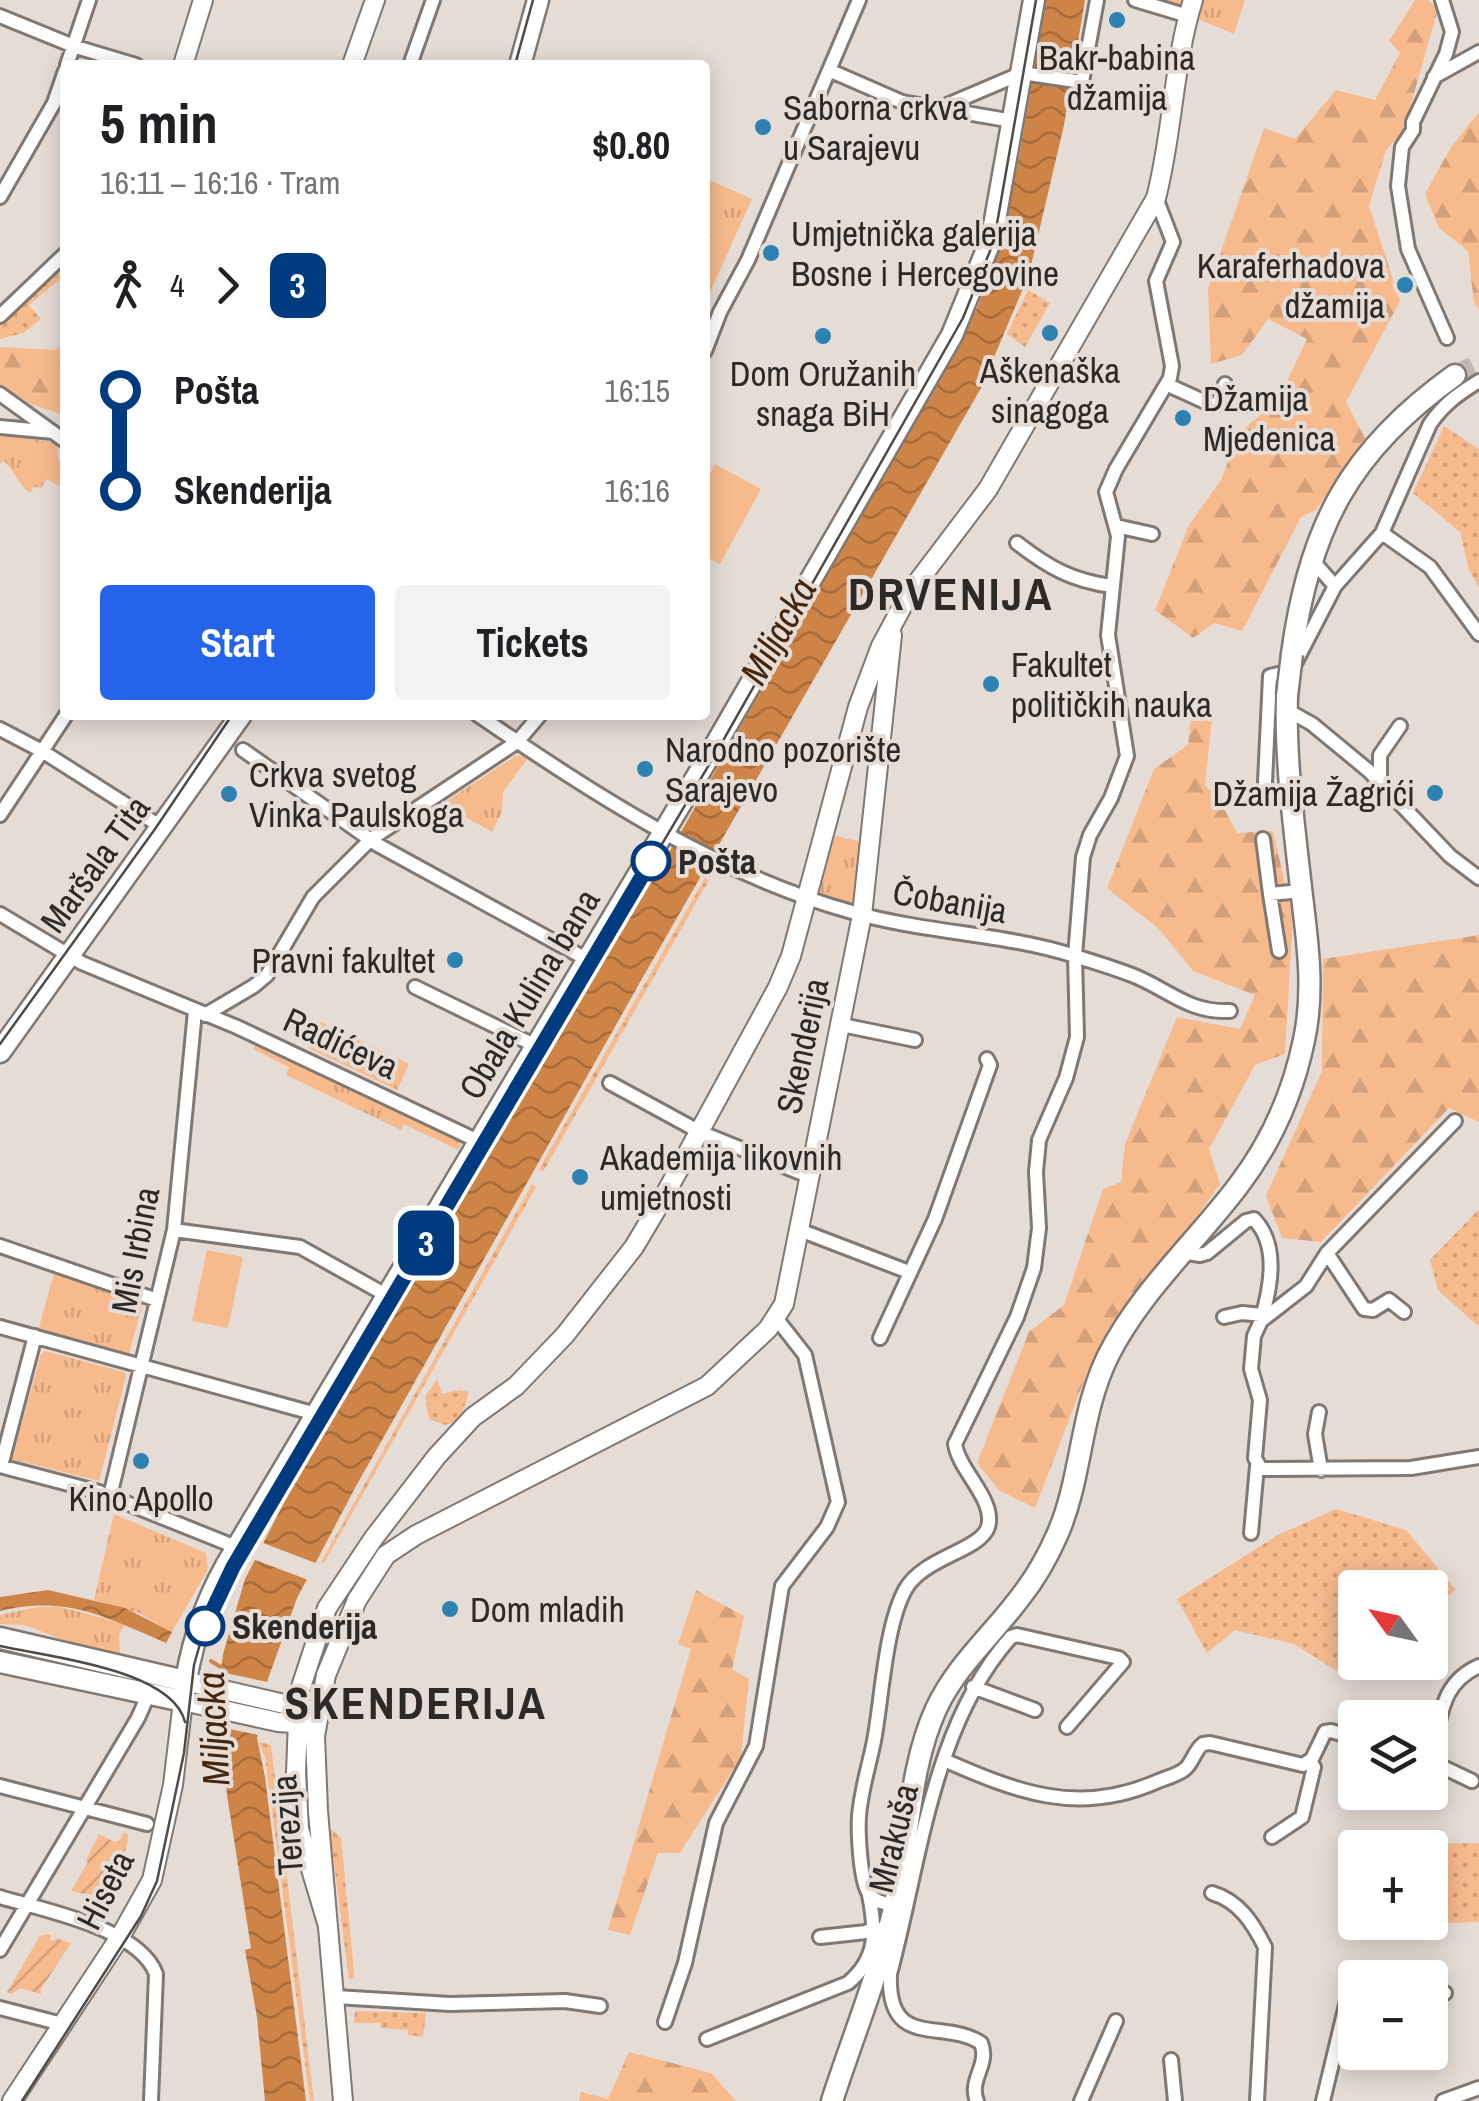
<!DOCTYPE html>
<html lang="en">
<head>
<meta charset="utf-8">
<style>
	:root { --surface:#fff; --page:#f2f2f2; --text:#202124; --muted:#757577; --accent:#2563eb }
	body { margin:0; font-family:"Archivo Narrow",sans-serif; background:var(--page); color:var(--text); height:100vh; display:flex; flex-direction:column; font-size:38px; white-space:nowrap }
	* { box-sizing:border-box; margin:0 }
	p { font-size:32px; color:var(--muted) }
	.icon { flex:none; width:55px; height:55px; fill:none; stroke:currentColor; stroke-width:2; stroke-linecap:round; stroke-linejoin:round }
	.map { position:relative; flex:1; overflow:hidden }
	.drawer { position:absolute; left:60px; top:60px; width:650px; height:660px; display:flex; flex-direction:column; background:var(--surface); border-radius:10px; box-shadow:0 5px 25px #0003 }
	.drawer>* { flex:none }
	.badge { padding:0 20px; border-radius:15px; font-size:35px; line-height:65px }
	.needle { width:65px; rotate:303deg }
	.tools { position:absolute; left:1338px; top:1570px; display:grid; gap:20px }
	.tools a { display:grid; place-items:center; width:110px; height:110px; border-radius:10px; background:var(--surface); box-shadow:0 5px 25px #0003; font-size:50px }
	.map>.badge { position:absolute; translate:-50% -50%; box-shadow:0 0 0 5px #fff }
	.legs { display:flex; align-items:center; gap:15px; height:110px; padding:0 40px; font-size:32px }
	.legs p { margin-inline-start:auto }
	.head { display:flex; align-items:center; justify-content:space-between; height:170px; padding:0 40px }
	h1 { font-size:55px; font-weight:700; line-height:75px }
	.action { display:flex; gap:20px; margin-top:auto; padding:20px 40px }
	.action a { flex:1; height:115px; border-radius:10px; background:var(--accent); color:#fff; font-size:40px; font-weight:700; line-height:115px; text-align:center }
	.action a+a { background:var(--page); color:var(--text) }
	ul { padding:0 40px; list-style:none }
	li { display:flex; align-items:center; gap:35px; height:100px; font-size:38px }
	li i { display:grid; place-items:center; width:15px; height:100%; margin:0 12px; background:currentColor }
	li i::after { content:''; width:25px; height:25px; margin:-12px; border:8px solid; border-radius:50%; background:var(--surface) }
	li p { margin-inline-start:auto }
	li:first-child i { background:linear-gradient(#0000 50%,currentColor 0) }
	li:last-child i { background:linear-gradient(currentColor 50%,#0000 0) }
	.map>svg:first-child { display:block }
	.grass { fill:url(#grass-dots) }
	.forest { fill:url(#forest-firs) }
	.park { fill:url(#park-tufts) }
	.garden { fill:url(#garden-furrows) }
	.pitch { fill:#f7ba8d }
	.water { fill:url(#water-waves) }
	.pier { fill:#e6dcd6 }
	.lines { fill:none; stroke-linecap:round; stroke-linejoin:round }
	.stream { stroke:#cf8447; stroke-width:4 }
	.primary-tunnel { stroke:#c1b8b3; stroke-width:20; stroke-dasharray:20 10; stroke-linecap:butt }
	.street-casing { stroke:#807872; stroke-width:18 }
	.secondary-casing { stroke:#807872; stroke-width:22 }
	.primary-casing { stroke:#807872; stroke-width:25 }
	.street { stroke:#fff; stroke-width:12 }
	.secondary { stroke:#fff; stroke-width:18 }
	.primary { stroke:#fff; stroke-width:20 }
	.tram { stroke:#4f4b47; stroke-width:2.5 }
	.primary-bridge-casing { stroke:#807872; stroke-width:25; stroke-linecap:butt }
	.primary-bridge { stroke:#fff; stroke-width:20 }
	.line-1-casing { stroke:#fff; stroke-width:22 }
	.line-1 { stroke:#003b80; stroke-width:15 }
	.poi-dot { fill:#2d82b1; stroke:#e6dcd6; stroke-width:4 }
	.stop-1-dot { fill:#fff; stroke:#003b80; stroke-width:5 }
	.labels { text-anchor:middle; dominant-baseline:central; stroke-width:8; stroke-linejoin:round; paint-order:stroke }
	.poi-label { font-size:35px; fill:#2c2926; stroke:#e6dcd6; text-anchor:start }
	.stop-label { font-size:35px; font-weight:bold; fill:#2c2926; stroke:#e6dcd6; text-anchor:start }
	.street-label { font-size:35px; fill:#2c2926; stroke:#e6dcd6 }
	.water-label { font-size:38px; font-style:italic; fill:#45260c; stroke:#e6dcd6 }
	.district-label { font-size:45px; font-weight:bold; letter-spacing:2.5px; fill:#2c2926; stroke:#e6dcd6 }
</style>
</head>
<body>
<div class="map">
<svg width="1479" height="2101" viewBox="0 0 1479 2101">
	<defs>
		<pattern id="grass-dots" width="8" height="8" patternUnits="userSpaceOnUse" patternTransform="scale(2.5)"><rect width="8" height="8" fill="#f7ba8d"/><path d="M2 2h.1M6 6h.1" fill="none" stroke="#d4a07a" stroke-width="1.8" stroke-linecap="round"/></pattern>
		<pattern id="forest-firs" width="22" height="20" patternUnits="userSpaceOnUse" patternTransform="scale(2.5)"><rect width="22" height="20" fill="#f7ba8d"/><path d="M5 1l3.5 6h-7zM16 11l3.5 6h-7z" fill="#d4a07a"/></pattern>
		<pattern id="park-tufts" width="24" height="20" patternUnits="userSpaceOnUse" patternTransform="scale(2.5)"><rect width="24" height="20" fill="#f7ba8d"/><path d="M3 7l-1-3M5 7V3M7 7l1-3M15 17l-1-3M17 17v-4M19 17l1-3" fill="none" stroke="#d4a07a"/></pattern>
		<pattern id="garden-furrows" width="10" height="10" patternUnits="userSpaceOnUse" patternTransform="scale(2.5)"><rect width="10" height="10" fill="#f7ba8d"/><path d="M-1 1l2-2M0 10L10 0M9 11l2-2" fill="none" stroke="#d4a07a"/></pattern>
		<pattern id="water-waves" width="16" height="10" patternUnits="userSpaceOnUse" patternTransform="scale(2.5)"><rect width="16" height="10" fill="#cf8447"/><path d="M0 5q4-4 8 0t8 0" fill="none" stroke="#a86c3b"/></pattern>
	</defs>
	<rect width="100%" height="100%" fill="#e6dcd6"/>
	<path class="grass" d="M65 265V275L29 305 41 319 23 333 0 339V323Z
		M1028 290 1050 303 1025 347 1007 334Z
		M1444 426 1479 449V588L1469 570 1460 532 1413 493Z
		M705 878 709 880 543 1172 539 1169Z
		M532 1184 536 1187 324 1563 321 1562Z
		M1479 1209V1327L1438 1290 1430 1260Z
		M437 1379 442 1394 460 1390 469 1392 460 1420 445 1425 429 1419 425 1397Z
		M1336 1509 1406 1530 1456 1590 1430 1607V1588H1355V1659L1337 1671 1294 1644 1235 1630 1207 1653 1177 1599 1278 1535Z
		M259 1742 271 1745 314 2101H310L265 1757Z
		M332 1830 341 1838 354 1971 353 1978 349 1980 330 1833Z
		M1479 1843V1922L1375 1925V1922H1430V1848L1373 1847V1844Z
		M355 2011 426 2013 423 2037 408 2035V2030L381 2028 380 2023H354Z"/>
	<path class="forest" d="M1415 0H1428L1438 9 1403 132 1386 150 1369 206 1400 301 1346 402 1365 438 1316 510 1301 517 1242 631 1215 623 1193 638 1155 610 1189 525 1221 480 1240 432 1278 400 1307 339 1268 319 1242 355 1211 364 1208 289 1264 128 1295 139 1336 90 1375 100 1400 53 1389 41Z
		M1479 112V310L1474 303 1468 251 1439 228 1425 194 1451 147Z
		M65 342V415L33 405 0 385V347L55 350Z
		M1193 702 1213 709 1205 786 1217 795 1237 833 1273 831 1293 918 1285 1054 1255 1065 1209 1149 1220 1184 1088 1370 1035 1508 999 1490 977 1463 1029 1332 1064 1305 1103 1189 1121 1182 1125 1144 1177 1017 1240 1029 1255 995 1193 971 1159 929 1107 888 1154 769 1188 745Z
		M1479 935V1122L1449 1108 1321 1242 1282 1238 1266 1196 1322 1071 1323 959Z
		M696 1590 744 1616 732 1669 749 1679 741 1757 680 1853H658L630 1935 608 1930 691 1649 678 1644Z
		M629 2052 711 2073 736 2101H579L581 2092 608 2099Z"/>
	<path class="park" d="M1152 0H1245L1234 34Z
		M705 178 752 199 707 299H705Z
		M0 434 57 443 58 459 65 467V489L47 479 41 488 34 487 30 493C18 485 15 471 4 461L0 464Z
		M517 755 528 758 503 792 502 812 492 832 442 804Z
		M832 835 861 842 855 904 815 892Z
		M320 1022 409 1064 397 1090 308 1048Z
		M256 1043 462 1142 458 1150 404 1124 401 1130 286 1075 289 1067 253 1049Z
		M55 1270 143 1301 129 1354 37 1334Z
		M45 1351 124 1372 126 1376 99 1481 12 1459 41 1354Z
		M114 1514 206 1553 208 1569 172 1632 139 1613 94 1600Z
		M61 1607 125 1624 119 1635 120 1654 71 1643 25 1625 0 1624V1615L38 1607Z"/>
	<path class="garden" d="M124 1832 128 1834C128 1857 112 1877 99 1897L71 1891 88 1862 86 1860 99 1834 115 1842 120 1840Z
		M47 1934 51 1935 50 1940 54 1941 56 1938 71 1943 41 1989V1994L20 1988 12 1994 7 1992 40 1936Z"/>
	<path class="pitch" d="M715 464 761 489 720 564 705 556V483Z
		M207 1250 243 1257 228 1328 192 1321Z"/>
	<path class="water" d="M1046 0H1085L1064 125 1029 274 981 388 643 977 355 1488 297 1598 268 1679 257 1738 265 1777 306 2101H265L257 2017 245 1950 251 1948 227 1795 218 1693 223 1654 245 1579 297 1477 366 1359 677 839 977 308C1017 210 1026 104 1046 0Z
		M48 1590 125 1608 172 1632 166 1643C105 1617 67 1595 0 1611V1597Z"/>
	<path class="pier" d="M258 1541 318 1564 311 1581 250 1558Z
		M216 1671 272 1683 263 1736 215 1726Z"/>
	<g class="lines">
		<path class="stream" d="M211 1661 224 1669"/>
		<path class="primary-tunnel" d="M1455 375 1479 364"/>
		<g class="street-casing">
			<path id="street" d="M1135 0 1188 16
				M1442 0 1452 32 1446 54 1413 122V130L1402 147 1398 186 1408 249 1447 338
				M0 16 76 47 136 65
				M67 65 89 0
				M410 65 433 0
				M831 71 902 102 1013 121
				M1434 77 1479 52
				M940 108 1022 73 1082 82 1097 0
				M0 197 54 103 65 71
				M0 316 65 254
				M705 351 720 312 748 260 859 0
				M1168 385 1212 405 1218 404 1225 384
				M0 394 65 441
				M0 427 53 432
				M1116 526 1152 534
				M1382 533 1430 567 1479 634
				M1017 543C1048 567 1072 581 1112 586
				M1312 560 1335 586
				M1287 710 1312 724 1369 771 1450 856 1479 878
				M478 715C594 794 715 874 852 912 925 933 1003 933 1075 956 1094 962 1114 968 1132 975 1168 989 1188 1013 1230 1011
				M0 729 42 751 163 828
				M243 750 378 845 588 960
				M1380 780V755L1400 726
				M1265 782 1270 676 1291 671 1335 586 1382 533 1430 424C1444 404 1458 394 1479 381
				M0 815 66 715
				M1263 839 1270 894 1301 891
				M1270 894 1279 951
				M0 914 82 963 237 1027 478 1141
				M415 987 536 1046
				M205 1015 254 986 267 975 313 897 371 839 517 742 540 715
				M842 1025 915 1040
				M610 1083 700 1132 808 1176
				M1455 1121 1327 1253 1306 1286 1261 1321 1254 1336 1251 1369 1260 1400 1255 1458 1261 1469 1411 1468 1479 1457
				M797 1229 909 1272
				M174 1230 300 1247 386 1295
				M0 1246 157 1300
				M1182 1252 1200 1255 1207 1253 1246 1221 1254 1219C1280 1246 1270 1290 1261 1321
				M1327 1253 1364 1309 1373 1310 1389 1300 1404 1312
				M1224 1317 1242 1313 1263 1315
				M0 1327 316 1414
				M880 1338 935 1219 990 1065 987 1059
				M1319 1412 1315 1434 1321 1470
				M0 1466 99 1492 236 1547
				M1 1466 35 1336
				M110 1496 174 1230 195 1011
				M1251 1533 1257 1466
				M973 1687 1035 1710
				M1430 1757C1442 1718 1439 1684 1479 1666
				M944 1760C1017 1792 1078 1816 1156 1782 1165 1778 1178 1775 1185 1769 1193 1762 1194 1751 1203 1744L1210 1743 1303 1765 1312 1759 1325 1732 1331 1731 1355 1738
				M1430 1761 1472 1781
				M0 1786 147 1824
				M1272 1837 1302 1817 1314 1767 1310 1762
				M1212 1893C1239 1901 1253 1923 1265 1947L1257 2101
				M0 1897C43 1910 139 1928 156 1974L151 2101
				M894 1905C884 1903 874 1902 868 1892 860 1878 858 1832 859 1816 861 1790 869 1766 874 1741 882 1698 885 1627 905 1590 923 1557 980 1551 988 1527 996 1500 959 1471 955 1444L1017 1317 1034 1268 1039 1228 1036 1172 1039 1140 1066 1078 1077 1037 1075 956 1083 857 1090 835 1111 798 1127 756 1108 635 1118 536 1106 492 1116 469 1170 378 1172 366 1156 281 1173 242 1156 198
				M820 1937 866 1932 875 1927
				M0 1950 138 1718 149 1693
				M1430 1994 1445 1993
				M336 1997 450 2004 565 2001 600 2006
				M0 2008 62 2024
				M665 2022 685 1963 716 1823 756 1746 782 1586 827 1527 838 1502 805 1355 776 1318
				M707 2039 848 1983C878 1958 876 1930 869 1895
				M1171 2060 1175 2101
				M977 2101C968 2080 990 2065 981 2043 943 2018 887 2051 890 1974 920 1863 932 1725 1011 1637L1017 1635 1119 1658 1123 1662 1067 1727
				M1081 2101 1116 2021
				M1323 2101 1350 1988 1355 1984
				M1443 2101 1479 2088"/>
		</g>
		<g class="secondary-casing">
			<path id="secondary" d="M183 65 203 0
				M352 65 375 0
				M185 1681 306 1709
				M328 1926 299 1829 296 1773 299 1693 327 1608 373 1539 437 1456 473 1417 516 1386 565 1335 634 1247 662 1200 778 987 791 956 858 707 881 646 910 592 988 489 1156 198C1173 133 1173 64 1193 0
				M12 2101 120 1937 152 1880 173 1785 183 1701 278 1722 308 1724
				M343 2101 318 1811 315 1736 326 1675 357 1600 386 1555 416 1535 707 1386 768 1329 784 1304 862 915 892 635"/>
		</g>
		<g class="primary-casing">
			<path id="primary" d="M520 65 538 0
				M1292 654C1309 527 1350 450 1455 375
				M0 1052 241 715
				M0 1638 185 1681
				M0 1662 183 1701C189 1651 202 1608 227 1564L705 763 952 335 992 237 1034 0
				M832 2101C853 2036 880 1971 895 1904 909 1840 909 1768 936 1709 956 1666 991 1636 1019 1599 1035 1579 1048 1556 1058 1533 1082 1477 1080 1413 1108 1356 1140 1292 1195 1243 1238 1186 1271 1143 1293 1093 1304 1040 1315 989 1307 939 1301 888 1294 825 1285 760 1287 696"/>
		</g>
		<use href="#street" class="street"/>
		<use href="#secondary" class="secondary"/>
		<use href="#primary" class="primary"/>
		<path class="tram" d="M515 65 533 0
			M0 1044 155 829 232 715
			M0 1646C48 1657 172 1669 185 1722
			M22 2101 141 1916 157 1881 184 1753 194 1665 205 1626 233 1567 716 753 963 318 994 241 1036 0"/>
		<g class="primary-bridge-casing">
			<path id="primary-bridge" d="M1287 696 1292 654"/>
		</g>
		<use href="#primary-bridge" class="primary-bridge"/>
	</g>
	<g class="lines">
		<g class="line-1-casing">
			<path id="line-1" d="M205 1626 233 1567 651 861"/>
		</g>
		<use href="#line-1" class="line-1"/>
	</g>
	<g class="poi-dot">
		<circle cx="1117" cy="20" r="10"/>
		<circle cx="763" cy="127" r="10"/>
		<circle cx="771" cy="253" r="10"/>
		<circle cx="1405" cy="285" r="10"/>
		<circle cx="1050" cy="333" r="10"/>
		<circle cx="823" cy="336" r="10"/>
		<circle cx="1183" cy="418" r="10"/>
		<circle cx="991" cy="684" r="10"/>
		<circle cx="645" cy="769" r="10"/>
		<circle cx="1435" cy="793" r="10"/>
		<circle cx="229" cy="794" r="10"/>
		<circle cx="455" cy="960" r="10"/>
		<circle cx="580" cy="1177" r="10"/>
		<circle cx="141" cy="1461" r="10"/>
		<circle cx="450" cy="1609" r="10"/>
	</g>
	<g class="stop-1-dot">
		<circle cx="651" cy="861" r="18"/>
		<circle cx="205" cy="1626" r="18"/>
	</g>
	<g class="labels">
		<g class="poi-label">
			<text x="1117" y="57" text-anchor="middle">Bakr-babina<tspan x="1117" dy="40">džamija</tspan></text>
			<text x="783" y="107">Saborna crkva<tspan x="783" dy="40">u Sarajevu</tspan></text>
			<text x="791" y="233">Umjetnička galerija<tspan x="791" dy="40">Bosne i Hercegovine</tspan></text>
			<text x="1385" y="265" text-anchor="end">Karaferhadova<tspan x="1385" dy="40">džamija</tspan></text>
			<text x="1050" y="370" text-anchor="middle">Aškenaška<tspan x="1050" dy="40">sinagoga</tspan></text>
			<text x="823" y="373" text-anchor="middle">Dom Oružanih<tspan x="823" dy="40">snaga BiH</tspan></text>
			<text x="1203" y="398">Džamija<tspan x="1203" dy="40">Mjedenica</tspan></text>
			<text x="1011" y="664">Fakultet<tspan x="1011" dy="40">političkih nauka</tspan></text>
			<text x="665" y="749">Narodno pozorište<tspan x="665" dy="40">Sarajevo</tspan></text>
			<text x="249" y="774">Crkva svetog<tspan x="249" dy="40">Vinka Paulskoga</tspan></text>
			<text x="1415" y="793" text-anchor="end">Džamija Žagrići</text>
			<text x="435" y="960" text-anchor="end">Pravni fakultet</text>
			<text x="600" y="1157">Akademija likovnih<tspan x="600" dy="40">umjetnosti</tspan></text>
			<text x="141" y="1498" text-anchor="middle">Kino Apollo</text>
			<text x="470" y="1609">Dom mladih</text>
		</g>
		<g class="stop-label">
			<text x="678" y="861">Pošta</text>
			<text x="232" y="1626">Skenderija</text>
		</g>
		<g class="street-label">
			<text transform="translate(95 864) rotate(-54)">Maršala Tita</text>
			<text transform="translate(950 901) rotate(10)">Čobanija</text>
			<text transform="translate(529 994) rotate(-59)">Obala Kulina bana</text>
			<text transform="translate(341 1043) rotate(25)">Radićeva</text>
			<text transform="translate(802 1046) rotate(-78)">Skenderija</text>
			<text transform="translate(135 1250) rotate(-79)">Mis Irbina</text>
			<text transform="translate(287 1825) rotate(-94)">Terezija</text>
			<text transform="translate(893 1838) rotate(-76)">Mrakuša</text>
			<text transform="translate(105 1890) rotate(-63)">Hiseta</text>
		</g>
		<g class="water-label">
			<text transform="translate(778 631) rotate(-61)">Miljacka</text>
			<text transform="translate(213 1729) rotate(-93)">Miljacka</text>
		</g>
		<g class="district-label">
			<text x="951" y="593">DRVENIJA</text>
			<text x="416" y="1702">SKENDERIJA</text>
		</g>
	</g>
</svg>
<div class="tools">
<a><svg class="needle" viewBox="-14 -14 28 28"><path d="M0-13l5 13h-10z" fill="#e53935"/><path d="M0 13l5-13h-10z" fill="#757577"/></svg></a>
<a><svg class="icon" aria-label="layers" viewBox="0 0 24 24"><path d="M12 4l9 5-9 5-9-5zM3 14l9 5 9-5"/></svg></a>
<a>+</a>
<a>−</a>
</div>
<b class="badge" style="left:426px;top:1243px;background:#003b80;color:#fff">3</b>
<section class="drawer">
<div class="head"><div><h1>5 min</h1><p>16:11 – 16:16 · Tram</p></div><b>$0.80</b></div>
<div class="legs"><svg class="icon" aria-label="walk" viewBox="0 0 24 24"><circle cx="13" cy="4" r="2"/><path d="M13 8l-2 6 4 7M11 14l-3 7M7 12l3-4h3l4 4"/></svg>4<svg class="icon" aria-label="forward" viewBox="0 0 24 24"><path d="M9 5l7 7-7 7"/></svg><b class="badge" style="background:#003b80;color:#fff">3</b></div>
<ul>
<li><i style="color:#003b80"></i><b>Pošta</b><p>16:15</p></li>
<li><i style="color:#003b80"></i><b>Skenderija</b><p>16:16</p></li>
</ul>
<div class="action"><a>Start</a><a>Tickets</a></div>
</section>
</div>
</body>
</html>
